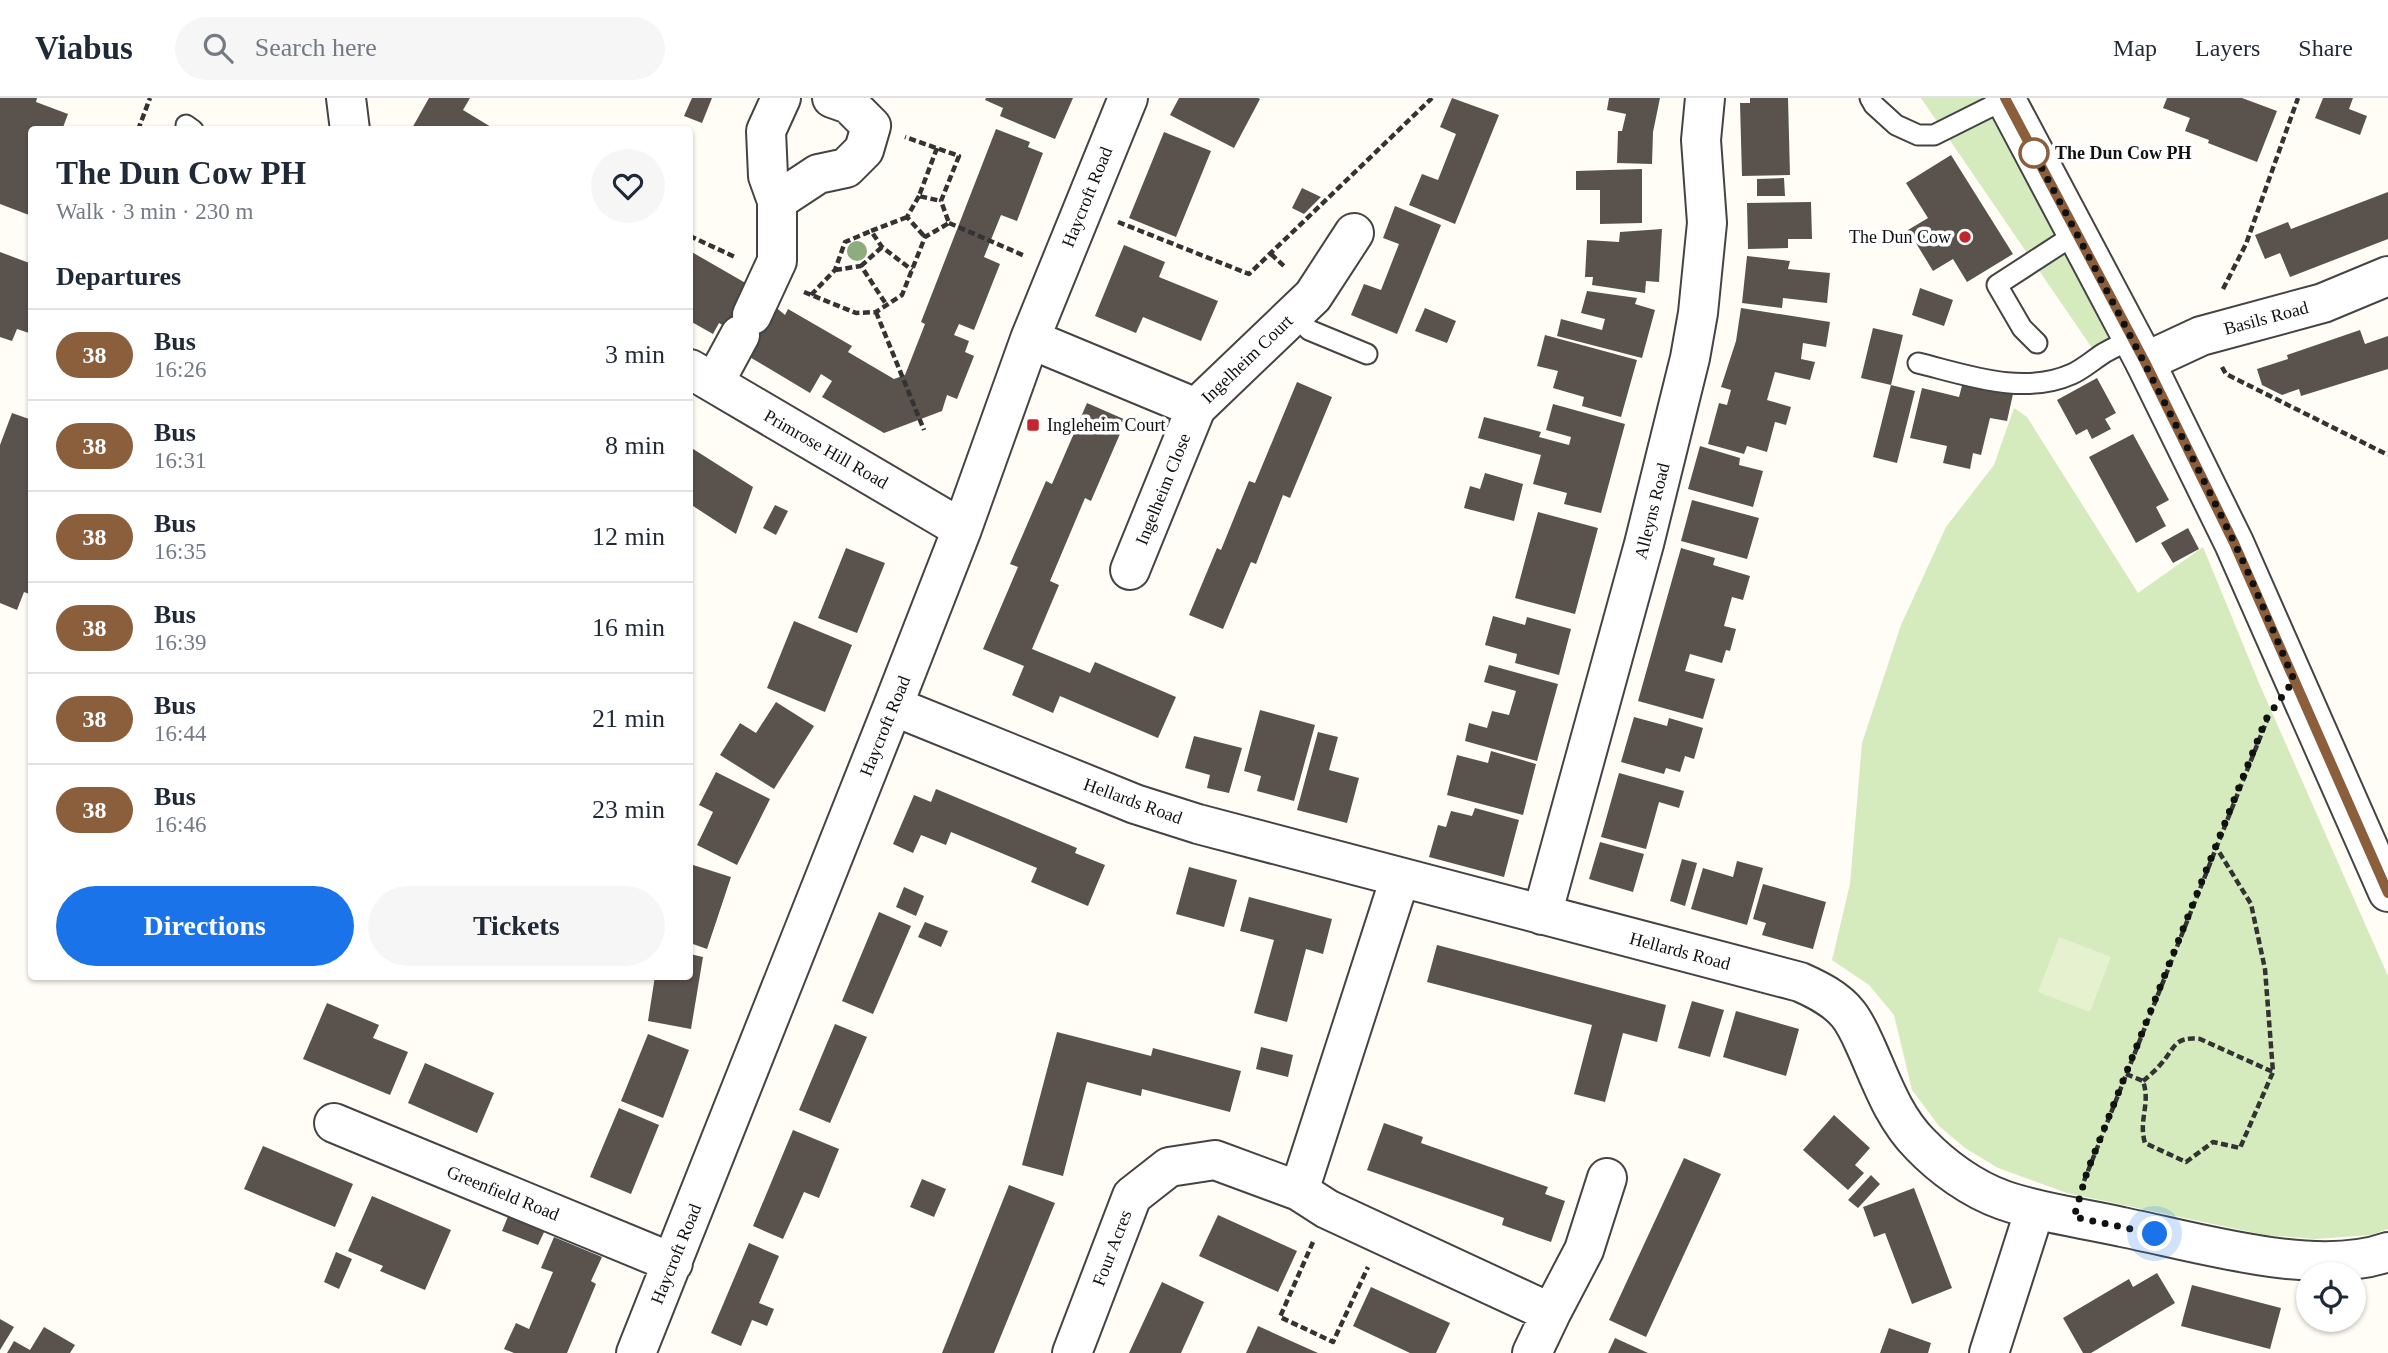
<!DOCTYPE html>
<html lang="en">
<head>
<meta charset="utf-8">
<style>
	:root { --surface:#fff; --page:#f6f6f7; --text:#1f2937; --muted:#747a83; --line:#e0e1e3; --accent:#1a73e8 }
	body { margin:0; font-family:"Times New Roman",serif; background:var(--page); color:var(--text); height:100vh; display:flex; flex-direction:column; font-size:26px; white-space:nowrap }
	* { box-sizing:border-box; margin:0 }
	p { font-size:23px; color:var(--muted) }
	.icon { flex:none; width:38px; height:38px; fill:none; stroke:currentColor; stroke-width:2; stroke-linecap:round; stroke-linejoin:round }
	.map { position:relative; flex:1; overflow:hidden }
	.panel { position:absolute; left:28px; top:28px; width:665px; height:854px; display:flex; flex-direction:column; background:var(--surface); border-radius:7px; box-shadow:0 2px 5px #0004 }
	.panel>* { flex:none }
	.badge { padding:0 14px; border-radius:23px; font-size:24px; line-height:46px }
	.fabs { position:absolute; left:2296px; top:1164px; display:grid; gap:14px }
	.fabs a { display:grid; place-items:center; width:70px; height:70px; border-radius:50%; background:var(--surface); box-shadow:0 2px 5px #0004; font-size:35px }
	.you { position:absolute; width:35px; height:35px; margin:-18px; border:5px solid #fff; border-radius:50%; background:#1a73e8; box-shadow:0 0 0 10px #1a73e833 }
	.map>.badge { position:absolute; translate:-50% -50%; box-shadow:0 0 0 4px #fff }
	h2 { padding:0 28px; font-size:26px; line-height:63px }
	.round { display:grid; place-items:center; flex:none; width:74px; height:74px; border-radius:37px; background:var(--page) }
	.overview { display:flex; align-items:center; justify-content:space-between; height:119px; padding:0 28px }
	h1 { font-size:33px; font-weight:600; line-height:52px }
	.button { display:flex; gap:14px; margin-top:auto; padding:14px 28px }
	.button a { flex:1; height:80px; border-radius:42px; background:var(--accent); color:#fff; font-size:28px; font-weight:600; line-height:80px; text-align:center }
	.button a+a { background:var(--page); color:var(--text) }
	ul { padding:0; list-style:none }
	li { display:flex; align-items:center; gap:21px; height:91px; padding:0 28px; border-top:2px solid var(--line) }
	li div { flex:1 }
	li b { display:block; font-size:26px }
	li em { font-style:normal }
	li .badge { min-width:77px; font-weight:700; text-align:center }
	header { display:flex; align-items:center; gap:42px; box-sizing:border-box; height:98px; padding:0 35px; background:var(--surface); border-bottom:2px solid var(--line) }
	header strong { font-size:33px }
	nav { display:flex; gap:38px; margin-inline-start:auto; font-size:24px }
	.search { width:490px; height:63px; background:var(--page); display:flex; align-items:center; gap:18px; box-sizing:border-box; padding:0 24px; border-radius:38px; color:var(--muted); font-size:26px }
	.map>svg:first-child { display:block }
	.green { fill:#d5ebbd }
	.pitch { fill:#e6f2cf }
	.building { fill:#5a524d }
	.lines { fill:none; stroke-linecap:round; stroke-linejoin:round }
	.service-casing { stroke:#444; stroke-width:23 }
	.minor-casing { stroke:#444; stroke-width:42 }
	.tertiary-casing { stroke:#444; stroke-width:42 }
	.path { stroke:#333; stroke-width:4.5; stroke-dasharray:7 3.5; stroke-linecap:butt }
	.service { stroke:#fff; stroke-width:19 }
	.minor { stroke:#fff; stroke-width:38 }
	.tertiary { stroke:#fff; stroke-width:38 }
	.tree { fill:#8dad7f }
	.line-casing { stroke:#fff; stroke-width:16 }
	.line { stroke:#8b5e3c; stroke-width:10 }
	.walk { stroke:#111; stroke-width:7; stroke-dasharray:0 12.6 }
	.stop-dot { fill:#fff; stroke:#8b5e3c; stroke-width:3.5 }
	.poi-dot { fill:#c4262e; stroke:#fff; stroke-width:2.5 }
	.labels { text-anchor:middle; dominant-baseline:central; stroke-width:7; stroke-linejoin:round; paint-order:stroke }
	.stop-label { font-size:18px; font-weight:bold; fill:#111; stroke:#fff; text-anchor:start }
	.street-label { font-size:18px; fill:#111; stroke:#fff }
	.poi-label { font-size:18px; fill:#111; stroke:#fff; text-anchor:end }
</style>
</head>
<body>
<header>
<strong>Viabus</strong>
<div class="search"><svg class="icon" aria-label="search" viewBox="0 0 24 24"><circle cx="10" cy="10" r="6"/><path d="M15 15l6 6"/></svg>Search here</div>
<nav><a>Map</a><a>Layers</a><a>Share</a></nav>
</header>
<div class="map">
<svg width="2388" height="1255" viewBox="0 0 2388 1255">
	<rect width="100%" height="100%" fill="#fffdf5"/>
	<path class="green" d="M1921 0H1982L2112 241 2092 250Z
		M2014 310 2027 319 2138 495 2203 449 2259 585 2388 878V1131L2371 1137 2315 1141 2265 1137 2067 1095 1998 1070 1965 1050 1939 1028 1912 992 1894 917 1869 887 1832 862 1850 786 1862 645 1901 527 1946 429 1994 367Z"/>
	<path class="pitch" d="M2059 839 2111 859 2090 914 2038 894Z"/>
	<path class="building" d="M0 0H37L36 4 68 16 62 32H32V110L29 117 0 106Z
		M429 0H470L463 12 496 32H411Z
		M692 0H712L702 25 684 18Z
		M986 0H1073L1055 41 1000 18 1003 10 985 2Z
		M1179 0H1258L1260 1 1234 50 1170 17Z
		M1452 0 1499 17 1455 126 1409 107 1422 76 1438 82 1456 36 1440 29Z
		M1609 0H1660L1653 34 1652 66 1617 65 1618 33H1622L1626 16 1607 12Z
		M1750 0H1788L1790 77 1742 78 1740 5H1750Z
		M2167 0H2242L2277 13 2257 64 2208 45 2209 42 2185 33 2190 20 2163 10Z
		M2323 0H2353L2349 11 2367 18 2360 37 2315 20Z
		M996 31 1030 44 1028 49 1043 55 1017 123 1001 117 984 159 1000 166 974 232 959 226 954 237 969 243 965 254 974 258 957 301 947 297 942 313 884 335 822 299 832 283 821 276 810 295 748 258 755 246 719 225 713 236 690 223V153L749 187 785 217 788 211 852 248 848 254 894 281 905 277 925 226 921 224Z
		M1164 34 1211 53 1176 139 1129 120Z
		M1951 57 2013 156 1967 184 1953 161 1933 173 1908 132 1928 120 1906 85Z
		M1642 71V125L1600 126V92H1576V73Z
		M1784 80 1785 98H1757V81Z
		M1302 90 1321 99 1304 116 1292 110Z
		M2388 94V141L2290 179 2280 155 2265 161 2255 137 2288 124 2291 131Z
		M1811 104 1812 141H1788V150L1748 151 1747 105Z
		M1395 108 1441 127 1397 236 1351 217 1364 186 1381 192 1399 146 1383 140Z
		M1662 131 1659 184 1646 183 1645 195 1592 187 1593 179H1585L1587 142 1619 144 1620 134Z
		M1124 147 1165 164 1159 179 1218 203 1201 243 1143 219 1136 235 1095 218Z
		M0 154 32 166V196L28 206 32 207V236L17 231 12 243 0 239Z
		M1747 158 1790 163 1788 171 1830 175 1827 205 1783 200 1782 210 1742 205Z
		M1920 190 1953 202 1944 228 1912 217Z
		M1587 193 1637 200 1635 206 1655 212 1642 260 1557 238 1561 221 1602 232 1605 221 1581 215Z
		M1425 210 1456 223 1447 245 1415 233Z
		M1741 210 1830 224 1826 249 1803 245 1801 261 1815 264 1810 282 1775 274 1767 302 1791 309 1786 327 1775 324 1767 354 1747 348 1744 356 1708 346 1719 305 1727 307 1731 292 1721 289 1736 243Z
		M1873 230 1903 237 1891 287 1915 293 1897 365 1873 359 1891 287 1861 280Z
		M2360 232 2365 246 2388 238V271L2301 298 2299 291 2282 297 2262 287 2257 271 2288 261 2287 257Z
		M1545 237 1637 262 1621 319 1582 308 1584 299 1553 290 1558 273 1537 268Z
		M2097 280 2116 315 2105 321 2111 331 2092 341 2087 331 2076 337 2057 302Z
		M1297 284 1332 299 1290 400 1283 397 1256 466 1251 464 1223 531 1189 517 1217 450 1221 452 1249 383 1255 385Z
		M1963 284 2013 296 2007 323 1990 320 1981 357 1973 355 1970 371 1943 365 1947 348 1910 340 1922 290 1959 299Z
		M1087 305 1126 322 1091 403 1085 400 1050 483 1059 487 1032 551 1090 575 1095 564 1176 599 1158 640 1060 598 1053 615 1012 597 1024 568 983 551 1018 469 1010 466 1046 383 1052 386Z
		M1553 306 1625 326 1601 415 1564 406 1567 395 1533 386 1541 357 1478 340 1484 319 1541 334 1539 339 1569 347 1571 339 1546 332Z
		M12 315 32 322V497L24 494 17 512 0 505V347Z
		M2133 336 2169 402 2156 409 2166 428 2136 445 2089 359Z
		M1700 348 1740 360 1739 367 1763 373 1753 409 1688 391Z
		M690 349 753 389 736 436 690 406Z
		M1485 375 1523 386 1514 423 1464 410 1470 388 1480 391Z
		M1692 402 1759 420 1747 461 1681 443Z
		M775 407 788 413 776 437 763 430Z
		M1538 414 1598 430 1575 516 1515 500Z
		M2188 430 2199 451 2173 465 2161 445Z
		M846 450 885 465 857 535 818 520Z
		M1681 450 1715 460 1713 467 1750 478 1743 502 1732 499 1724 528 1736 531 1730 553 1726 552 1722 565 1690 556 1685 573 1715 581 1703 621 1638 603Z
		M1493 518 1525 527 1527 519 1571 531 1559 577 1515 565 1517 556 1485 547Z
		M794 523 852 547 825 614 767 590Z
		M1489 567 1558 586 1537 663 1465 643 1469 625 1487 630 1492 613 1509 617 1516 593 1484 584Z
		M776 604 814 628 774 691 720 657 740 625 756 635Z
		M1260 612 1315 627 1294 703 1257 693 1261 678 1244 673Z
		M1634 619 1667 628 1669 620 1703 630 1694 661 1685 658 1680 674 1666 670 1664 676 1621 664Z
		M1318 634 1338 639 1329 672 1359 680 1347 725 1297 712Z
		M1194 638 1242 650 1229 695 1207 690 1210 677 1185 670Z
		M1491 653 1536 666 1523 717 1447 697 1457 657 1488 665Z
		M716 674 770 701 737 767 697 747 713 714 699 707Z
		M1619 675 1684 693 1679 710 1659 704 1646 751 1601 739Z
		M936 691 1077 750 1075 755 1105 767 1088 808 1031 784 1037 770 951 734 946 747 921 737 913 755 893 746 914 697 931 704Z
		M1475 710 1519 722 1504 779 1429 759 1438 727 1446 729 1451 713 1472 718Z
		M1600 744 1644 756 1633 794 1589 781Z
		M1682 761 1697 765 1685 808 1670 803Z
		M1737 763 1763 770 1747 827 1691 811 1703 770 1733 779Z
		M690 766 731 779 707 851 690 845Z
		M1189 769 1237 782 1224 829 1176 816Z
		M1763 786 1826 804 1813 851 1762 837 1766 825 1753 821Z
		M904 789 924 798 916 818 896 809Z
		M1249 799 1332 821 1323 856 1306 851 1287 924 1254 915 1274 842 1240 833Z
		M879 814 911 828 873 916 842 903Z
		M925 824 948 833 941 849 918 839Z
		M1437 847 1666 907 1657 944 1623 935 1605 1004 1574 996 1592 927 1427 884Z
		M690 856 703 859 691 931 648 923 655 878H690Z
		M1692 903 1724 912 1710 959 1678 950Z
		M327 905 379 927 373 940 408 954 390 997 303 961Z
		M1736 913 1799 931 1786 978 1723 959Z
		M835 926 867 939 830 1025 799 1012Z
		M1057 934 1151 958 1153 950 1241 973 1230 1014 1142 991 1141 998 1087 984 1063 1078 1022 1067Z
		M648 936 689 952 663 1020 621 1003Z
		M1261 949 1293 957 1288 979 1256 971Z
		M425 965 494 995 477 1035 408 1005Z
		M619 1010 659 1027 631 1096 590 1079Z
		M1834 1017 1870 1050 1855 1067 1864 1075 1848 1092 1803 1052Z
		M1384 1025 1423 1039 1421 1045 1548 1089 1545 1096 1565 1103 1551 1144 1502 1127 1504 1120 1367 1072Z
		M793 1032 839 1051 819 1100 804 1094 783 1141 753 1128Z
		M263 1048 353 1086 335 1129 244 1091Z
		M1684 1060 1721 1076 1646 1239 1609 1222Z
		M1871 1077 1880 1086 1858 1110 1848 1102Z
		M922 1081 946 1091 934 1119 910 1109Z
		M1009 1087 1055 1105 994 1255H942Z
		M1914 1090 1952 1190 1912 1206 1885 1135 1874 1139 1863 1109Z
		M372 1098 451 1132 425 1192 380 1173 383 1168 348 1153Z
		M509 1116 545 1132 538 1147 502 1133Z
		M1218 1117 1297 1153 1278 1194 1199 1158Z
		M554 1139 602 1159 591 1183 596 1186 567 1255H514L504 1251 516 1225 529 1231 553 1174 541 1170Z
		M749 1145 779 1158 759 1205 774 1211 767 1228 752 1222 741 1248 711 1235Z
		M336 1154 352 1161 339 1191 324 1184Z
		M2157 1175 2175 1205 2091 1255H2083L2063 1220 2129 1181 2133 1189Z
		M1162 1184 1204 1204 1181 1255H1129Z
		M2192 1187 2281 1210 2270 1251 2181 1228Z
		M1371 1189 1450 1225 1436 1255H1410L1353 1228Z
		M0 1221 14 1229 0 1252Z
		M1258 1228 1300 1247 1318 1255H1246Z
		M44 1229 75 1247 70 1255H7L14 1243 30 1252Z
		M1889 1230 1931 1245 1928 1255H1880Z
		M1615 1240 1648 1255H1608Z"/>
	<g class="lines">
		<g class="service-casing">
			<path id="service" d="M1870 0 1874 7 1896 27 1918 37H1934L2006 1
				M186 27 193 32
				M1295 215 1309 232 1367 256
				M2037 245 2022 230 1997 187 2077 135
				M1918 265C1967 277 2023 298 2072 276 2083 271 2093 262 2104 255 2113 250 2123 245 2133 241"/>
		</g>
		<g class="minor-casing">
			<path id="minor" d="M346 0 350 32
				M777 103 818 76 846 70 864 52 871 28 849 6 832 0
				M752 217 777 163V103L768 78 766 33 781 0
				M1030 241 1196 310 1313 198 1354 135
				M2145 264 2201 238 2323 205 2388 178
				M690 271 962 431
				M714 285 740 237
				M1130 472 1196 310
				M893 608 1135 706 1198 726 1800 884C1818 892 1836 901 1848 916 1856 926 1861 938 1866 949 1881 982 1893 1019 1920 1046 1942 1069 1972 1091 2003 1102 2040 1115 2082 1120 2122 1129 2197 1144 2315 1180 2388 1154
				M1542 817 1644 446 1690 260 1698 215 1707 125 1701 42 1705 0
				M334 1025 673 1165
				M1299 1093 1400 780
				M1551 1215 1584 1152 1607 1080
				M636 1255 893 608 962 431 1030 241 1128 0
				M1072 1255 1132 1098 1169 1069 1215 1062 1299 1093 1327 1111 1551 1215 1532 1255
				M1989 1255 2035 1111"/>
		</g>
		<g class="tertiary-casing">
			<path id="tertiary" d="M2005 0 2145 264 2234 445 2388 794"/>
		</g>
		<path class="path" d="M138 32 150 0
			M937 50 919 98 941 103
			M919 98 907 119 925 139
			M907 119 871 133 882 149 912 172
			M1118 124 1249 176 1432 0
			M949 125 1025 158
			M690 141 692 139 737 160
			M1271 156 1286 170
			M861 168 882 149
			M835 172 861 168 886 206
			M2223 191 2246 146 2298 0
			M804 194 856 215 876 214 902 197 925 139 949 125 941 103 959 58 905 39
			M811 197 835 172 845 144 871 133
			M876 214 924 332
			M2222 269 2226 276 2388 357
			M2126 976 2143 983C2151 1006 2138 1022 2145 1045L2186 1064 2213 1044 2240 1050 2273 974 2265 871 2251 806 2216 749
			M2143 983C2149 978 2155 973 2160 967 2175 951 2173 938 2200 941L2273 974
			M2084 1083 2269 617
			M1313 1144 1280 1219 1333 1244 1368 1169"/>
		<use href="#service" class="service"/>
		<use href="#minor" class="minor"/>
		<use href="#tertiary" class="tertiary"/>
	</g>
	<circle class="tree" cx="857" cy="153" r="10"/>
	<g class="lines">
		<g class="line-casing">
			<path id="line" d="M2005 0 2145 264 2234 445 2388 795"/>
		</g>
		<use href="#line" class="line"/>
		<path class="walk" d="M2034 55 2029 46C2099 177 2168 308 2233 442 2255 488 2274 535 2294 582L2266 621 2087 1074 2074 1119 2155 1136"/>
	</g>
	<circle class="stop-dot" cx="2034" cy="55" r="14"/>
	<g class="poi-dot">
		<circle cx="1965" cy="139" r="7"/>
		<rect x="1026" y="320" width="14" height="14" rx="3.5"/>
	</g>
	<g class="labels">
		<g class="stop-label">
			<text x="2055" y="55">The Dun Cow PH</text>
		</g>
		<g class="street-label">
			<text transform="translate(1087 99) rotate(-68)">Haycroft Road</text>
			<text transform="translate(2266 220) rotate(-15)">Basils Road</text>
			<text transform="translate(1247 261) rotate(-44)">Ingelheim Court</text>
			<text transform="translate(826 351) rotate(30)">Primrose Hill Road</text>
			<text transform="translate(1163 391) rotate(-68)">Ingelheim Close</text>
			<text transform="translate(1652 413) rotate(-76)">Alleyns Road</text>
			<text transform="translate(885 628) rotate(-68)">Haycroft Road</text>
			<text transform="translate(1133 703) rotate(20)">Hellards Road</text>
			<text transform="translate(1680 853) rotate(15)">Hellards Road</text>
			<text transform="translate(503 1095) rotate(22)">Greenfield Road</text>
			<text transform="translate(1112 1150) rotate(-69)">Four Acres</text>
			<text transform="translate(676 1156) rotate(-68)">Haycroft Road</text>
		</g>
		<g class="poi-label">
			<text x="1951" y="139">The Dun Cow</text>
			<text x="1047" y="327" text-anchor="start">Ingleheim Court</text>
		</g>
	</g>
</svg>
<div class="fabs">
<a><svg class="icon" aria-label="locate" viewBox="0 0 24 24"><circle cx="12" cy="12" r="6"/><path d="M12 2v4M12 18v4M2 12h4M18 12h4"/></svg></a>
</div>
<div class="you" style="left:2155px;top:1136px"></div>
<section class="panel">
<div class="overview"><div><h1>The Dun Cow PH</h1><p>Walk · 3 min · 230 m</p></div><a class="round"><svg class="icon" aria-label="heart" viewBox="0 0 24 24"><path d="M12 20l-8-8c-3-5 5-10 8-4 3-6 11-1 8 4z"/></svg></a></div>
<h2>Departures</h2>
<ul>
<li><span class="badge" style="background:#8b5e3c;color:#fff">38</span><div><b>Bus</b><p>16:26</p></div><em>3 min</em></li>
<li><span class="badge" style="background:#8b5e3c;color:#fff">38</span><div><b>Bus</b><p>16:31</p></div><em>8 min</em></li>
<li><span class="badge" style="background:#8b5e3c;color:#fff">38</span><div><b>Bus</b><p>16:35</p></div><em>12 min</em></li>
<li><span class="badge" style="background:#8b5e3c;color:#fff">38</span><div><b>Bus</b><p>16:39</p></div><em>16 min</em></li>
<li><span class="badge" style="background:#8b5e3c;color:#fff">38</span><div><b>Bus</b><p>16:44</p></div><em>21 min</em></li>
<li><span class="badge" style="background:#8b5e3c;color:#fff">38</span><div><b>Bus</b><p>16:46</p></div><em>23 min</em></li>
</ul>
<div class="button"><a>Directions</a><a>Tickets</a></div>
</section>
</div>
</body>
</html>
